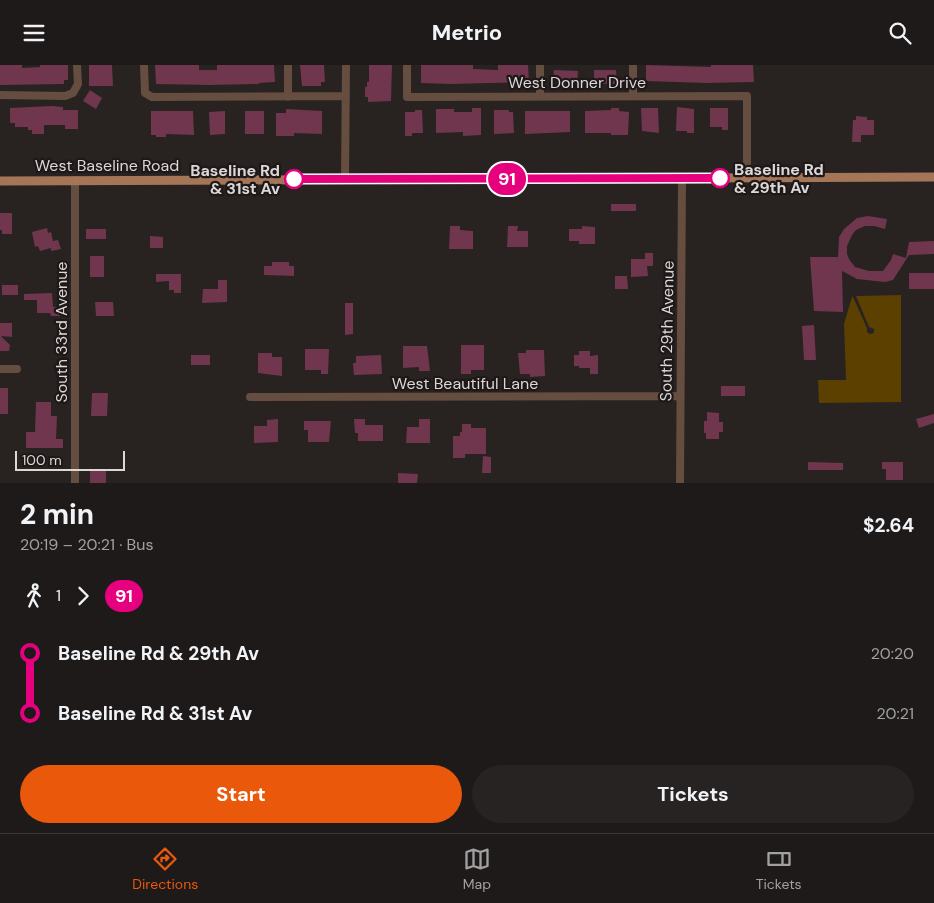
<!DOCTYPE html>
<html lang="en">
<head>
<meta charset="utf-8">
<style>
	:root { --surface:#1e1a19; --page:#262322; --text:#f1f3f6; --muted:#a1a1a2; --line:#3c3838; --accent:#ea580c }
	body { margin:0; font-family:"DM Sans",sans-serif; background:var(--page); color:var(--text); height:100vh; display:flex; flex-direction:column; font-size:19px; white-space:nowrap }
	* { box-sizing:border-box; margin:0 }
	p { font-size:16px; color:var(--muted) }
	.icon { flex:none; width:28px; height:28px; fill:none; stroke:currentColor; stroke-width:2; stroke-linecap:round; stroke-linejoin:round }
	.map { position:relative; height:418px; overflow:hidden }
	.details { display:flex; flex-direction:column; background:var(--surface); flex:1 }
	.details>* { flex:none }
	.badge { padding:0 10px; border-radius:16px; font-size:18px; line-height:32px }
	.scale { position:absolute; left:15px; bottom:12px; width:110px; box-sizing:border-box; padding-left:5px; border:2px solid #dcd8d8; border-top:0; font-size:14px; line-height:18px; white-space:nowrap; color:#dcd8d8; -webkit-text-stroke:4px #1e1818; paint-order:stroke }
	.map>.badge { position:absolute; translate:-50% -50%; box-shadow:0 0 0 2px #fff }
	.legs { display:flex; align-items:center; gap:8px; height:55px; padding:0 20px; font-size:16px }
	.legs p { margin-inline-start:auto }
	.overview { display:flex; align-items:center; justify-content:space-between; height:85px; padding:0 20px }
	h1 { font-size:28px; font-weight:700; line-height:38px }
	.action { display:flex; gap:10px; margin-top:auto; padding:10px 20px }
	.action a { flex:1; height:58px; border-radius:30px; background:var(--accent); color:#fff; font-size:20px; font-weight:700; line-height:58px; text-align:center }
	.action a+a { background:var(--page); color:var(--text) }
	ul { padding:0 20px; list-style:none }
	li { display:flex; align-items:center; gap:18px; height:60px; font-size:19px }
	li i { display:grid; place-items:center; width:8px; height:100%; margin:0 6px; background:currentColor }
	li i::after { content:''; width:12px; height:12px; margin:-6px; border:4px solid; border-radius:50%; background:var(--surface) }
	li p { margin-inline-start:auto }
	li:first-child i { background:linear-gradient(#0000 50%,currentColor 0) }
	li:last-child i { background:linear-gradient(currentColor 50%,#0000 0) }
	header { display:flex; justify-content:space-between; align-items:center; height:65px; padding:0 20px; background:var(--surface); font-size:22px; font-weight:700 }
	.menu { display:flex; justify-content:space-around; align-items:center; height:70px; border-top:1px solid var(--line); background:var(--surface); font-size:14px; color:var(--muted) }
	.menu a { display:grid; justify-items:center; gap:2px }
	.menu .selected { color:var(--accent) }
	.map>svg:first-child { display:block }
	.green { fill:#5b4000 }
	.building { fill:#6f364e }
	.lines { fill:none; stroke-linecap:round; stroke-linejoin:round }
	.minor { stroke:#654d3f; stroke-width:8 }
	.major { stroke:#a57558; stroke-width:9 }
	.line-1-casing { stroke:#fff; stroke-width:11 }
	.line-1 { stroke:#e6007e; stroke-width:8 }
	.stop-1-dot { fill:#fff; stroke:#e6007e; stroke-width:2.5 }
	.labels { text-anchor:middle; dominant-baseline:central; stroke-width:4.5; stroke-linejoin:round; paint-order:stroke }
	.street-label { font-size:16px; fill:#dcd8d8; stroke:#1e1818 }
	.stop-label { font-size:16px; font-weight:bold; fill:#dcd8d8; stroke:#1e1818; text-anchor:start }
</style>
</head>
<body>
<header><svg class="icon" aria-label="menu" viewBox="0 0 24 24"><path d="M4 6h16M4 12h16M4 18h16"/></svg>Metrio<svg class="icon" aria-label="search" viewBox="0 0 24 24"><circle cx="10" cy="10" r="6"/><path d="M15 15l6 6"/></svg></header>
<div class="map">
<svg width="934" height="418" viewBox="0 0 934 418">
	<rect width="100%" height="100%" fill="#282221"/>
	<path class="green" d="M901 230V337L819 338 818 315H846L844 259 852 232H853L867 263V267L870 269 874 268V264L869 262 856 231Z"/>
	<path class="building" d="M0 0H22V3L40 2V0H68V15H64V19L0 20Z
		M89 0H112L113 21H89Z
		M155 0H199V5H217V0H274L275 17 259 18V19L210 20 156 19Z
		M300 0H324L325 17H321V21H302Z
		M369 0H392L391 36 368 37V32H365V22H367V17H369Z
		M421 0H473V4L498 5V0H528L529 17 450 19 421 18Z
		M646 0 711 2V0H753L754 17 706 18 646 16Z
		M554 5 578 6 577 20H558V14H553Z
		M594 5H616L617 19H594Z
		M90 25 102 33 96 44 83 36Z
		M52 41 63 42V45H78V64H65V60H44V69H32V65H28V62H15V58H10V43Z
		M677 42 694 44V68H687V66H676Z
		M472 43H481V70L463 71V67L436 68V44H454V47H472Z
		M611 43H619V46L629 47 628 70H611V68H585V46L611 45Z
		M641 43H658L659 68 642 66Z
		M710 43H728V65H722V62H710Z
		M286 44 322 46V69L294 68V71H276V48H286Z
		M415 45H422L423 68H412V71H405V47H415Z
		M494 45H509V47H513L514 68 494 69Z
		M151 46H193L194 70 166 69V72H156V70H151Z
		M225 46V69L210 70 209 47Z
		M245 46H264V69H245Z
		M525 46H570V67L525 69Z
		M856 51 867 52V55H874V70H861V77H852L853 55H856Z
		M611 139H636V146H611Z
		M0 148H12V169H2V165H0Z
		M868 151 887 154 885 164 874 161H865L856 165 852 170 847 181V189L849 194 855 202 869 206H883L891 195 893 189 906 193 909 177 934 176V189L909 190 893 215 885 217 857 214 842 206 843 247 814 246 810 192H838L839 172 844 164 857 153Z
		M450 161H460V165L473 166V184H449Z
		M508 161H518L517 166H528V182H507Z
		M582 161 595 162V179H579V176H569V164H582Z
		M47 163 48 168 51 167 53 176 58 175 61 184 51 186V183L40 186 38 181 35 182 32 167Z
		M86 164H106V174H86Z
		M150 171 163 172V183H150Z
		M645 188H653V201H647L648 211 631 212V194H645Z
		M90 191H104V212H90Z
		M272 197H289V201H294V211L264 210V201H272Z
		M909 208H934V224H909Z
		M156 209H181V228H174V225H169V216L156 217Z
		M615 211H627L628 224H615Z
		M218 215H227V237L202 238 203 224H218Z
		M2 220H18V230H2Z
		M52 228 53 242H60V251H51L50 248H37V235H24V229Z
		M95 237H113L114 251H96Z
		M345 238H353V269L345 270Z
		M0 258H12V272L1 271 10 280 9 286H0Z
		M814 260 816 295H804L802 261Z
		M461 280H484V305H471V309H461Z
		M403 281H427L430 306H419V302L403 303Z
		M305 284H329L328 309H321V305H305Z
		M526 285H544L545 311 530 312V309H520L518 288H526Z
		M579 286H590V291L598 290V309H590V303H579V301H574V290H579Z
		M258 288H272V292H282V311L258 308Z
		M191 290H210V300H191Z
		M381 290 382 309 354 310 353 298H356V291Z
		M721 321H745V331H721Z
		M0 323H8V349H0Z
		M92 328H108L107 351H91Z
		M36 337H51V351H57L56 374H63V383H26V367H35Z
		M707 347 719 348V357H723V367H719V374H706V368H704V356H707Z
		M934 349V358L919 363 916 354Z
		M278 354V377L254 378V361H267V355Z
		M354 354H365V360H383V376H358V368H355Z
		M419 354H430V378H406L407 362H419Z
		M304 356H331L329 377H308V365H304Z
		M462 359H471V363H486V389H465V393H453V371H460V367H462Z
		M483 391 491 392V408H482Z
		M808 397 843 398V405H808Z
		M882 397H903V415H886V404H882Z
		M90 406H106V418H90Z
		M398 408 418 409 417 418H398Z"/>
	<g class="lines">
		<path class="minor" d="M144 0 145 28 152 32 346 31
			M407 0V32L747 31V113
			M633 0V31
			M0 30 65 31 73 28 78 19 77 0
			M540 31V0
			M288 32V0
			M345 114 346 0
			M75 115V418
			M0 304H17
			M250 332 680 331
			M680 418 682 113"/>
		<path class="major" d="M0 116 934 112"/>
	</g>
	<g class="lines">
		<g class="line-1-casing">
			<path id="line-1" d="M294 114 720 113"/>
		</g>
		<use href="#line-1" class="line-1"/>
	</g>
	<g class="stop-1-dot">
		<circle cx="720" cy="113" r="9"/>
		<circle cx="294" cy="114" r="9"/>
	</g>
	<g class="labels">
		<g class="street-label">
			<text x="577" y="17">West Donner Drive</text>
			<text x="107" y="100">West Baseline Road</text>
			<text transform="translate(667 266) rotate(-89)">South 29th Avenue</text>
			<text transform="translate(61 267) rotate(-90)">South 33rd Avenue</text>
			<text x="465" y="318">West Beautiful Lane</text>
		</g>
		<g class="stop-label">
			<text x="734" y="104">Baseline Rd<tspan x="734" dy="18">&amp; 29th Av</tspan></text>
			<text x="280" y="105" text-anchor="end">Baseline Rd<tspan x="280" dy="18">&amp; 31st Av</tspan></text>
		</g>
	</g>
</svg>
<div class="scale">100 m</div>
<b class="badge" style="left:507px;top:114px;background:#e6007e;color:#fff">91</b>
</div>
<section class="details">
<div class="overview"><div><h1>2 min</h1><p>20:19 – 20:21 · Bus</p></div><b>$2.64</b></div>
<div class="legs"><svg class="icon" aria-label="walk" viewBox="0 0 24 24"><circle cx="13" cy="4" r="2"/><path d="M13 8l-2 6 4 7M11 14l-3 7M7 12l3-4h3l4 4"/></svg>1<svg class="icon" aria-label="forward" viewBox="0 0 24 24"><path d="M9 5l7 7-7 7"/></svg><b class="badge" style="background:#e6007e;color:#fff">91</b></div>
<ul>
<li><i style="color:#e6007e"></i><b>Baseline Rd &amp; 29th Av</b><p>20:20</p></li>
<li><i style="color:#e6007e"></i><b>Baseline Rd &amp; 31st Av</b><p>20:21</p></li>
</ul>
<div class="action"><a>Start</a><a>Tickets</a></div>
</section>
<nav class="menu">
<a class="selected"><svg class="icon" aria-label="directions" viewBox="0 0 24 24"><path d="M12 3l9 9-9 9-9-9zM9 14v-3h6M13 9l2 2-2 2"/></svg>Directions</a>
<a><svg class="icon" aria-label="map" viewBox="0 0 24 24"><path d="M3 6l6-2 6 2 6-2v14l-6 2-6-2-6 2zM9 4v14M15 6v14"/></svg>Map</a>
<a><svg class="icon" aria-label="tickets" viewBox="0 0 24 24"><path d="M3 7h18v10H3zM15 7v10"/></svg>Tickets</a>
</nav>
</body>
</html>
